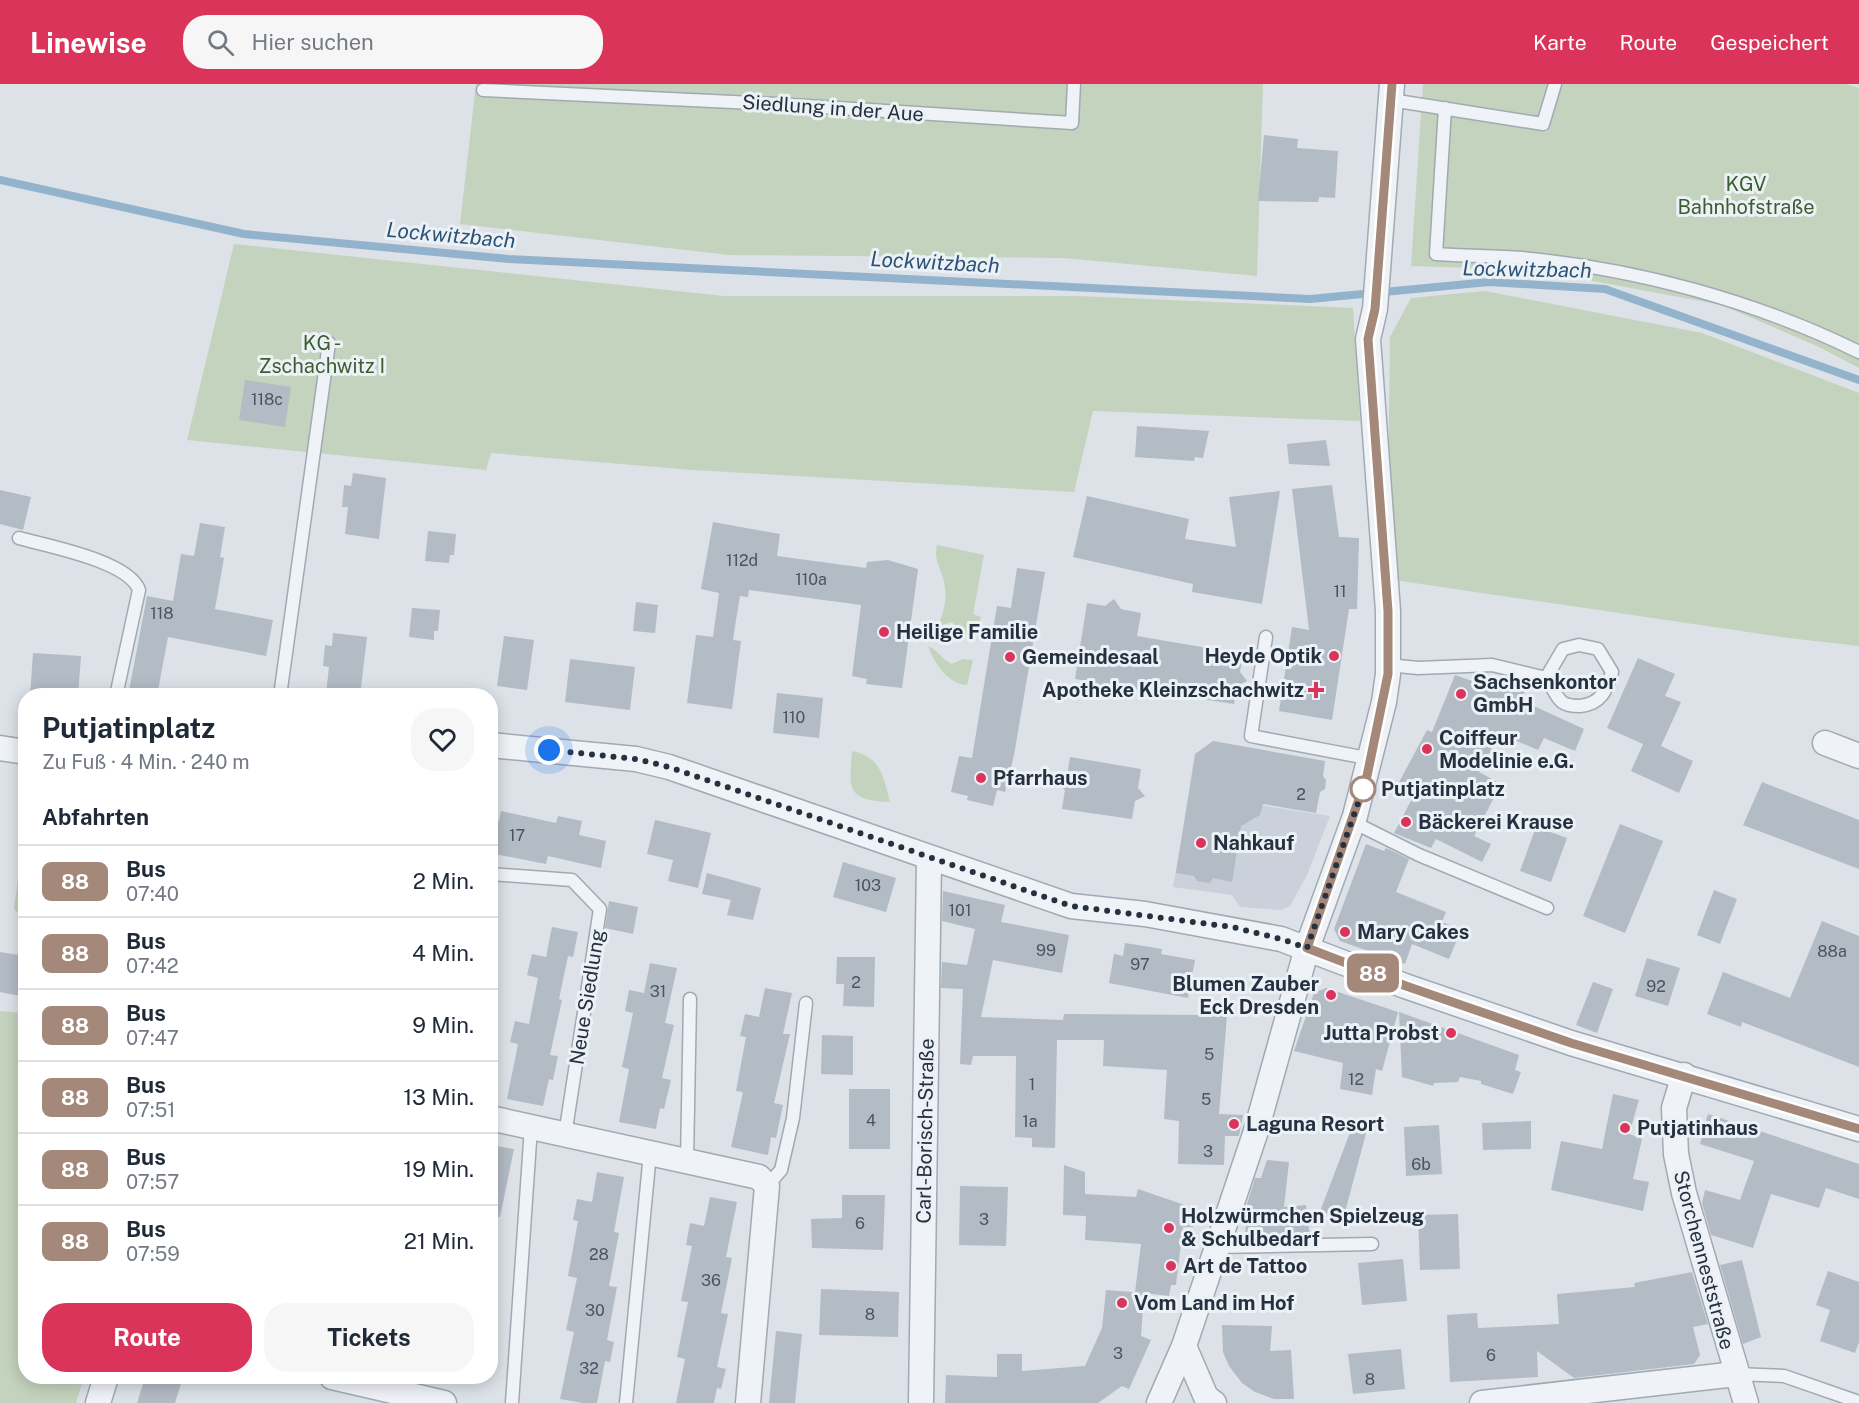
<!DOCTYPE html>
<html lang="de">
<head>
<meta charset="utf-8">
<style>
	:root { --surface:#fff; --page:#f6f6f7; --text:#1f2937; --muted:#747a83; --line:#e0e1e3; --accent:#db345a }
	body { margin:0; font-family:"Public Sans",sans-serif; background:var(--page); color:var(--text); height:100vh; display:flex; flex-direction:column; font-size:22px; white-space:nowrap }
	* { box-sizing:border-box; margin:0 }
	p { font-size:20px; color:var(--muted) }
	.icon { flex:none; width:33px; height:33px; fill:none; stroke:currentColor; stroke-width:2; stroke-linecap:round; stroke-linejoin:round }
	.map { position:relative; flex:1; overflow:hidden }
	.panel { position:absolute; left:18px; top:604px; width:480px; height:696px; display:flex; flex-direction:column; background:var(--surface); border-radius:24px; box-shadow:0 3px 15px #0003 }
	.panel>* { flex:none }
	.badge { padding:0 12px; border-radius:9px; font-size:21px; line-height:39px }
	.you { position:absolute; width:30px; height:30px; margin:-15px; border:4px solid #fff; border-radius:50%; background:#1a73e8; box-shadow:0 0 0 9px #1a73e833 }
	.map>.badge { position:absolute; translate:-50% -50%; box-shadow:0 0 0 3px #fff }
	h2 { padding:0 24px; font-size:22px; line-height:54px }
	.round { display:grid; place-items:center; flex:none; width:63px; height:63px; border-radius:24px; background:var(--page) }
	.head { display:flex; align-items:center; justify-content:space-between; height:102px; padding:0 24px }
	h1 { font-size:28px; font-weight:700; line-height:45px }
	.primary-button { display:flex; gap:12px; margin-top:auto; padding:12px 24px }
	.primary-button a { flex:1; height:69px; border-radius:24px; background:var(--accent); color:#fff; font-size:24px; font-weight:700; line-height:69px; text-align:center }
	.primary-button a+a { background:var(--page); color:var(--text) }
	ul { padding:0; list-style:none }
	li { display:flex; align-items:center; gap:18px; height:72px; padding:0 24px; border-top:2px solid var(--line) }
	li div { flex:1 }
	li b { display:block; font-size:22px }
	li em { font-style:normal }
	li .badge { min-width:66px; font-weight:700; text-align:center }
	header { display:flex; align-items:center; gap:36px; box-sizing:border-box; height:84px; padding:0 30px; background:var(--accent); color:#fff }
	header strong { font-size:28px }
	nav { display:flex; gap:33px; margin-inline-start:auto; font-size:21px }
	.search { width:420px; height:54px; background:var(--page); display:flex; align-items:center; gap:15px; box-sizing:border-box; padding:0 21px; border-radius:24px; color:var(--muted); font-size:22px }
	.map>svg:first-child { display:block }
	.built { fill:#cad1da }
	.green { fill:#c4d3bd }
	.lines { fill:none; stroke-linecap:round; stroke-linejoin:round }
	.stream { stroke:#93b3cc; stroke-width:8 }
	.building { fill:#b3bbc5 }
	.service-casing { stroke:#a1a9b2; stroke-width:15 }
	.minor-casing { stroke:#a1a9b2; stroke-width:27 }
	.service { stroke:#eff2f6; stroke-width:12 }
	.minor { stroke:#eff2f6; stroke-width:24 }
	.line-casing { stroke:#fff; stroke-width:14 }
	.line { stroke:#a4897a; stroke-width:9 }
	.walk { stroke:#253140; stroke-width:6; stroke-dasharray:0 10.8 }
	.poi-dot { fill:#db345a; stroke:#ecf1f6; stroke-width:2 }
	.stop-dot { fill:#fff; stroke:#a4897a; stroke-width:3 }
	.labels { text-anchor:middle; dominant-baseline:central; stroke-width:6; stroke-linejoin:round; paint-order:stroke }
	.number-label { font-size:16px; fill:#485461 }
	.street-label { font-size:20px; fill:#253140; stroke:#ecf1f6 }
	.park-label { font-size:20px; fill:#3c5d31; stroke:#ecf1f6 }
	.poi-label { font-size:20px; font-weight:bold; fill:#253140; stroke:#ecf1f6; text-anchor:start }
	.stop-label { font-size:20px; font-weight:bold; fill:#253140; stroke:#ecf1f6; text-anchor:start }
	.water-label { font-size:21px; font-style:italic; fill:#2b5377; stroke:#ecf1f6 }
</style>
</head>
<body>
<header>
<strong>Linewise</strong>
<div class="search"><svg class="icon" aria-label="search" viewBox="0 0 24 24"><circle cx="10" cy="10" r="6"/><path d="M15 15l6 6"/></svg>Hier suchen</div>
<nav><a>Karte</a><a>Route</a><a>Gespeichert</a></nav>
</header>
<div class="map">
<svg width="1859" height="1319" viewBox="0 0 1859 1319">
	<rect width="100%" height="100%" fill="#dce2e8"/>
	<path class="built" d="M1189 710 1330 732 1307 791 1290 822 1281 826 1240 823 1232 811 1173 803Z"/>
	<path class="green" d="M476 0H1263L1257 192 1064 174 729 171 460 140Z
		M1423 0H1846L1859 4V284L1819 263 1722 221 1533 186 1411 182Z
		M234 160 724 212H1079L1353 224 1360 337 1093 327 1074 408 693 386 491 369 486 386 187 356Z
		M1485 207 1702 249 1859 309V562L1789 554 1387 495 1390 253 1411 214Z
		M937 461 984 471 973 530 981 533 977 550H964L952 538 938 542C945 525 948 512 943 494 939 480 934 475 937 461Z
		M928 562C939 567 941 575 952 580L963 575 973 576 967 601C948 600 934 579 928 562Z
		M852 667C882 674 883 692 890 718 846 716 849 705 852 667Z
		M25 739 26 832H25L14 826Z
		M0 927 25 929 20 964 26 966V1293H84L76 1319H0Z"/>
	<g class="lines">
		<path class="stream" d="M0 96 244 150 509 175 1310 215 1489 198 1605 205 1859 296"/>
	</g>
	<path class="building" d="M1264 51 1298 55 1297 64 1338 67 1335 114 1319 113 1318 118 1258 117Z
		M245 296 291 303 285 343 239 336Z
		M1137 342 1209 347 1203 374 1195 373 1194 377 1135 373Z
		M1326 356 1330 382 1289 380 1287 360Z
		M353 389 386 394 379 455 345 450 348 423H342L344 401 351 402Z
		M1332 401 1339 453 1359 454 1357 525H1349L1332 636 1279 627 1292 543 1309 546 1292 405Z
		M0 406 31 413 23 446 0 440Z
		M1280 407 1262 520 1192 508 1193 500 1073 473 1087 412 1189 435 1185 455 1236 463 1229 413Z
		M713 438 780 450 777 472 866 484 867 478 888 476 918 485 902 604 866 600 867 595 852 592 861 521 749 506 748 513 740 512 736 536 733 556 741 557 732 625 687 619 696 551 713 553 719 509 701 505Z
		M200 439 225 443 220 473 224 474 215 525 273 536 266 572 168 553 157 612H128L147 512 173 517 181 470 194 472Z
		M428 447 456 450 454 471H450L449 479 425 477Z
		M1017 484 1045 488 1014 671 1005 708 997 706 993 722 967 716 968 712 951 708 959 672 972 674 997 522 1011 524Z
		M1114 515 1121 525 1141 529 1137 552 1243 570 1240 588 1247 597 1237 602 1234 620 1110 601 1104 604 1092 598 1075 595 1087 519 1105 522Z
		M636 518 658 521 655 549 633 547Z
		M412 524 440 526 438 547H434V556L409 553Z
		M333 549 367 553 360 612 326 610 329 583 323 582 325 561 332 562Z
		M504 552 534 556 527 606 497 602Z
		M33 569 81 572 78 612H30Z
		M1638 574 1675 590 1665 612 1681 618 1661 662 1693 677 1679 709 1631 687 1643 660 1607 644Z
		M570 575 635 583 630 626 565 618Z
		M1455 591 1492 604 1497 593 1526 605 1521 616 1584 645 1575 667 1544 654 1538 666 1500 650 1479 688 1501 700 1474 752 1491 760 1482 778 1436 755 1431 764 1394 749 1414 711 1397 702 1427 646 1432 648Z
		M777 609 823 614 819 654 773 649Z
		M1213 657 1325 677 1323 692 1326 696 1325 705 1320 708 1316 729 1263 720 1260 731 1241 742 1232 798 1213 794 1210 799 1197 797 1194 792 1176 789 1195 670Z
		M1070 673 1141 685 1138 704 1145 712 1135 717 1132 735 1062 725 1065 706 1057 699 1067 692Z
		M1762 698 1859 736V785L1743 741Z
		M501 727 556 739 558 732 582 737 579 751 606 757 601 784 548 772 546 780 490 769V735L499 737Z
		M655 736 711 749 698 804 668 797 673 776 647 770Z
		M1620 740 1663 757 1625 849 1583 832Z
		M1536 743 1567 754 1551 798 1520 787Z
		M1366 760 1384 767 1386 764 1409 775 1396 808 1446 828 1442 838 1461 846 1449 875 1412 860 1405 880 1340 857 1334 845Z
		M843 778 896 794 886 828 833 813Z
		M707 789 761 804 753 836 727 831 731 816 702 810Z
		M1714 806 1737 815 1720 860 1697 851Z
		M943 807 1005 821 1001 838 1069 851 1062 889 993 876 981 933 1063 936 1064 930 1203 931V928L1227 931 1219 1030 1243 1031 1239 1052H1225L1224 1081 1178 1080 1179 1037 1164 1035 1167 986 1103 982 1104 956H1057L1055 1064 1032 1063V1054L1015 1053 1016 972H973L971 981 960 980 963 905 941 904 942 878 967 881 975 845 942 837Z
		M609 817 638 823 633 850 605 844Z
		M1822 837 1859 852V983L1742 938 1741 943 1707 930 1723 888 1790 914Z
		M552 843 578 848 573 873 568 872 559 915 562 916 550 971 558 972 553 996 549 995 543 1022 507 1015 518 960 510 958 515 937 529 940 538 894 527 891 532 870 546 873Z
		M1125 859 1162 865 1161 870 1195 876 1188 914 1109 899 1114 870 1123 872Z
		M0 868 26 872V913L0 908Z
		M837 873H875L874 923 843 922 844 900H836Z
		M1647 874 1680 884 1668 922 1635 912Z
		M650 879 677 884 665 939 674 941 662 994 671 996 664 1025 660 1024 656 1045 619 1038 629 985 622 983 633 929 625 927 629 906 644 909Z
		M1593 898 1613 905 1597 949 1576 941Z
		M765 904 792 909 783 950H790L774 1019 783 1021 776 1054 771 1053 768 1071 731 1063 743 1008 736 1007 746 953 740 952 745 930 759 933Z
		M1326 904 1398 928 1382 987 1376 985 1372 1011 1340 1005 1343 979 1294 967 1314 909Z
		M1399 928 1519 971 1515 986 1521 988 1513 1010 1481 1000V997L1460 993 1458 998 1434 999 1433 1002 1402 993Z
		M822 951 853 952V991L821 990Z
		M849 1005H890V1065H849Z
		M1613 1010 1639 1016 1629 1050 1642 1055 1633 1095 1649 1098 1643 1127 1551 1106 1561 1057 1602 1065Z
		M1708 1030 1859 1080V1115L1826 1104 1819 1124 1771 1110 1753 1164 1711 1151 1702 1119 1705 1106 1740 1116 1754 1077 1700 1060Z
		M1531 1037V1065L1483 1066 1482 1039Z
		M1354 1038 1368 1042 1345 1128 1319 1130Z
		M1439 1041 1442 1090 1406 1092 1404 1043Z
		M490 1061 514 1065 500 1133 490 1132Z
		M1267 1076 1289 1078 1284 1123 1306 1121 1310 1153 1245 1154 1247 1120 1255 1094H1261Z
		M1064 1081 1085 1088V1110L1136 1113 1138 1105 1199 1126 1193 1143H1183L1176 1201H1171L1169 1212 1135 1208 1141 1160 1085 1156 1086 1132 1063 1131Z
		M597 1088 624 1093 614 1148 619 1149 609 1202 617 1203 607 1256 614 1258 610 1278 605 1277 597 1319H583L560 1315 574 1248 566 1246 577 1194 568 1192 578 1137 573 1136 577 1115 592 1118Z
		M960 1102 1008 1103 1006 1162 959 1161Z
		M842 1111H885L883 1166 812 1164 811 1135 842 1134Z
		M710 1113 737 1118 726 1173 732 1174 721 1229 728 1230 717 1283 726 1285 721 1305 717 1304 714 1319H676L685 1275 677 1273 688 1218 681 1217 692 1162 686 1161 690 1139 704 1142Z
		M1458 1130 1460 1185 1420 1186 1418 1131Z
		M1403 1175 1407 1217 1362 1221 1358 1179Z
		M1742 1176 1761 1253 1743 1260 1720 1181Z
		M1828 1187 1859 1198V1258L1855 1269 1820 1257 1830 1226 1816 1221Z
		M1692 1188 1708 1240 1693 1243 1700 1271 1694 1280 1574 1294 1537 1267 1538 1293 1450 1298 1447 1231 1477 1229 1478 1244 1559 1240 1557 1210 1635 1203 1634 1199Z
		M821 1205 899 1208 898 1253 819 1251Z
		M1106 1206 1144 1209 1141 1252 1151 1256 1129 1305 1122 1302 1098 1319H945L946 1291 997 1293V1270H1022V1287L1085 1282 1102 1244Z
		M1222 1241 1272 1242 1270 1267 1291 1266 1294 1315H1274L1255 1308 1242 1299 1229 1282 1223 1268Z
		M776 1247 802 1250 795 1319H769Z
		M1401 1265 1405 1305 1353 1310 1348 1270Z
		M145 1293H183L175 1319H137Z"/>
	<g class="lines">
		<g class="service-casing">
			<path id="service" d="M483 6 776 20 1072 39 1074 0
				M1391 16 1543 40 1555 0
				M1445 24 1436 170C1465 172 1494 172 1522 174 1638 185 1755 217 1859 268
				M19 454C47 462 129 477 139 506L116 612
				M1266 553 1251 652 1372 675
				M1388 581 1418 584 1492 581 1546 594 1563 565 1579 561 1598 565 1612 588C1607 606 1601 620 1580 622 1574 622 1566 621 1562 618 1556 613 1551 601 1546 594
				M280 612 329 259
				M1353 738 1419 771 1547 824
				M490 790 572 796 600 825 565 1051
				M687 1078 690 915
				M767 1102 781 1086 793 1034 806 919
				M1217 1163 1372 1160
				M1736 1290 1784 1292 1859 1318
				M512 1319 531 1043
				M626 1319 650 1069"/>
		</g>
		<g class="minor-casing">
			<path id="minor" d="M1825 659 1859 672
				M490 661 636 675 669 683 1071 822 1145 830 1281 855 1405 902 1571 959 1859 1045
				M0 664 26 668
				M1684 991 1674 1024 1676 1070 1684 1109 1746 1319
				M490 1034 759 1093 767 1102 748 1319
				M1184 1262 1206 1313 1214 1319
				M332 1293 444 1319
				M98 1319 106 1293
				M921 1319 929 775
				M1159 1319 1184 1262 1256 1047 1307 864 1355 732 1384 618 1388 590V527L1368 255 1375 225 1392 0
				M1482 1319 1736 1290"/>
		</g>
		<use href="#service" class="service"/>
		<use href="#minor" class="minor"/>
	</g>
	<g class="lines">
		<g class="line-casing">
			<path id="line" d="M1392 0 1375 225 1368 255 1388 527V590L1367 692 1307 864 1406 902 1571 959 1859 1045"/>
		</g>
		<use href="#line" class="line"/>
		<path class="walk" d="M549 666 636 675 669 683 1071 822 1232 843 1281 855 1307 864 1363 705"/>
	</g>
	<g class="poi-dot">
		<circle cx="884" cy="548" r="6"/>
		<circle cx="1334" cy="572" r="6"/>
		<circle cx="1010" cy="573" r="6"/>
		<path d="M1313 597h6v6h6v6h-6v6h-6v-6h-6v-6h6z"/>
		<circle cx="1461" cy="610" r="6"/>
		<circle cx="1427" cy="665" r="6"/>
		<circle cx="981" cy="694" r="6"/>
		<circle cx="1406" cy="738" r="6"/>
		<circle cx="1201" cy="759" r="6"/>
		<circle cx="1345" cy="848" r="6"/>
		<circle cx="1331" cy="911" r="6"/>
		<circle cx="1451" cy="949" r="6"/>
		<circle cx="1234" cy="1040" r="6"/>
		<circle cx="1625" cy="1044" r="6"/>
		<circle cx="1169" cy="1144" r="6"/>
		<circle cx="1171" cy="1182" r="6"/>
		<circle cx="1122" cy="1219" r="6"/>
	</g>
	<circle class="stop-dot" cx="1363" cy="705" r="12"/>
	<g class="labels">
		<g class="number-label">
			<text x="267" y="315">118c</text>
			<text x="742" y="476">112d</text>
			<text x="811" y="495">110a</text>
			<text x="1340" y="507">11</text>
			<text x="162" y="529">118</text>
			<text x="794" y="633">110</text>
			<text x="1301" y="710">2</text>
			<text x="517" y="751">17</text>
			<text x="868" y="801">103</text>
			<text x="960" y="826">101</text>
			<text x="1046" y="866">99</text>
			<text x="1832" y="867">88a</text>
			<text x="1140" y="880">97</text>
			<text x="856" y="898">2</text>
			<text x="1656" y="902">92</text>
			<text x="658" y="907">31</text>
			<text x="1209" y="970">5</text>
			<text x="1356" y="995">12</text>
			<text x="1032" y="1000">1</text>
			<text x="1206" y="1015">5</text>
			<text x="871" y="1036">4</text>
			<text x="1030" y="1037">1a</text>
			<text x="1208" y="1067">3</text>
			<text x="1421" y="1080">6b</text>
			<text x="984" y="1135">3</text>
			<text x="860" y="1139">6</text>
			<text x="599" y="1170">28</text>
			<text x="711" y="1196">36</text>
			<text x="595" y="1226">30</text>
			<text x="870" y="1230">8</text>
			<text x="1118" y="1269">3</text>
			<text x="1491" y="1271">6</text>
			<text x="589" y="1284">32</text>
			<text x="1370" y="1295">8</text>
		</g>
		<g class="street-label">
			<text transform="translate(833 24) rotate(4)">Siedlung in der Aue</text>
			<text transform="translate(587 913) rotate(-81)">Neue Siedlung</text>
			<text transform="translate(925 1047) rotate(-89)">Carl-Borisch-Straße</text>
			<text transform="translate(1704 1176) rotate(75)">Storchenneststraße</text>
		</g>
		<g class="park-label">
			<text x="1746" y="100">KGV<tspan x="1746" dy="23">Bahnhofstraße</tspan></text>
			<text x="322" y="259">KG -<tspan x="322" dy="23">Zschachwitz I</tspan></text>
		</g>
		<g class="poi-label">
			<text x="896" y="548">Heilige Familie</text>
			<text x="1322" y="572" text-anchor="end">Heyde Optik</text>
			<text x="1022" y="573">Gemeindesaal</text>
			<text x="1473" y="598">Sachsenkontor<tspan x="1473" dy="23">GmbH</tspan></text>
			<text x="1304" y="606" text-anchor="end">Apotheke Kleinzschachwitz</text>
			<text x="1439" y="654">Coiffeur<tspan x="1439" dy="23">Modelinie e.G.</tspan></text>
			<text x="993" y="694">Pfarrhaus</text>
			<text x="1418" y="738">Bäckerei Krause</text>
			<text x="1213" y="759">Nahkauf</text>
			<text x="1357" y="848">Mary Cakes</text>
			<text x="1319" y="900" text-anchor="end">Blumen Zauber<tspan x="1319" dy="23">Eck Dresden</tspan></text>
			<text x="1439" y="949" text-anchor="end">Jutta Probst</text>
			<text x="1246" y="1040">Laguna Resort</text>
			<text x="1637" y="1044">Putjatinhaus</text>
			<text x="1181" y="1132">Holzwürmchen Spielzeug<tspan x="1181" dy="23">&amp; Schulbedarf</tspan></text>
			<text x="1183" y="1182">Art de Tattoo</text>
			<text x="1134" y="1219">Vom Land im Hof</text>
		</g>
		<g class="stop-label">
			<text x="1381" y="705">Putjatinplatz</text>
		</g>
		<g class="water-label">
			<text transform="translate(451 151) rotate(5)">Lockwitzbach</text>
			<text transform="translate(935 178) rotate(3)">Lockwitzbach</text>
			<text transform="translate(1527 185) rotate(1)">Lockwitzbach</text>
		</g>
	</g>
</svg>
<div class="you" style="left:549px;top:666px"></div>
<b class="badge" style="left:1373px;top:889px;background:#a4897a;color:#fff">88</b>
<section class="panel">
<div class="head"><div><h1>Putjatinplatz</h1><p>Zu Fuß · 4 Min. · 240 m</p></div><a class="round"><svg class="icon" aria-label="heart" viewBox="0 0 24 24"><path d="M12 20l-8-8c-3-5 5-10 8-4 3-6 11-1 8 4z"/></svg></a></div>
<h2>Abfahrten</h2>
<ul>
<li><span class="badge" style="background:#a4897a;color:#fff">88</span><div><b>Bus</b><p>07:40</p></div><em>2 Min.</em></li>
<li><span class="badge" style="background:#a4897a;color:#fff">88</span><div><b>Bus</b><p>07:42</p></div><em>4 Min.</em></li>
<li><span class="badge" style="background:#a4897a;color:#fff">88</span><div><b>Bus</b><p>07:47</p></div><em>9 Min.</em></li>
<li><span class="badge" style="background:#a4897a;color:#fff">88</span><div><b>Bus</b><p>07:51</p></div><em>13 Min.</em></li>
<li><span class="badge" style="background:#a4897a;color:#fff">88</span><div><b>Bus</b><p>07:57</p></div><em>19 Min.</em></li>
<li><span class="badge" style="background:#a4897a;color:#fff">88</span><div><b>Bus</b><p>07:59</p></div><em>21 Min.</em></li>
</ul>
<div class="primary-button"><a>Route</a><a>Tickets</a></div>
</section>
</div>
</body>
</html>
